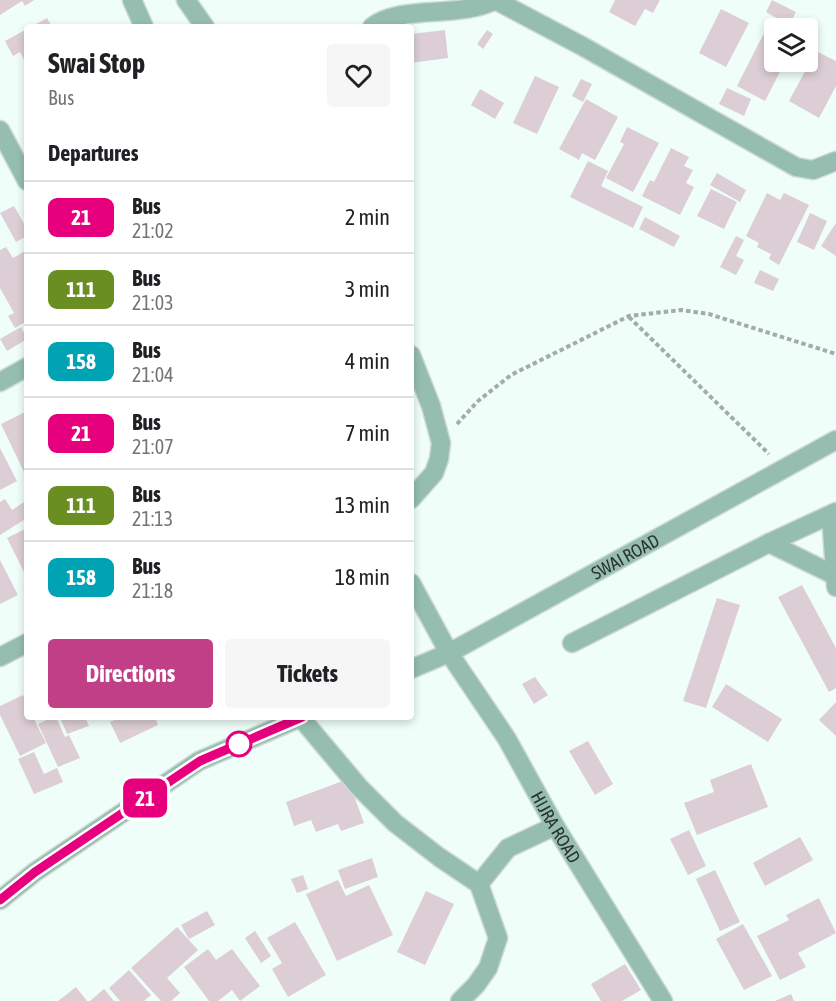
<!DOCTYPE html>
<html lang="en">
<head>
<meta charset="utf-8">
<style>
	:root { --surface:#fff; --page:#f6f6f6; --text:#202124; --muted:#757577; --line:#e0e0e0; --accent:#c13f87 }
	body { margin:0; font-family:"Asap Condensed",sans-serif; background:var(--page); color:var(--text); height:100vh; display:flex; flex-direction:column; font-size:22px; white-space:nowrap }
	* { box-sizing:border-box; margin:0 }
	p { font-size:20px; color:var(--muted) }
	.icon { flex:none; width:33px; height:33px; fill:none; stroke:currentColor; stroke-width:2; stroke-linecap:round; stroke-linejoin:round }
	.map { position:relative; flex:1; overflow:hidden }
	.sheet { position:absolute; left:24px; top:24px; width:390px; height:696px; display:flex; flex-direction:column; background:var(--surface); border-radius:6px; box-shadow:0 3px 9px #0003 }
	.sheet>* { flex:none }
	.badge { padding:0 12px; border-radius:9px; font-size:21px; line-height:39px }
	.fabs { position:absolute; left:764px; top:18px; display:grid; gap:12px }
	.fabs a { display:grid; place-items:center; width:54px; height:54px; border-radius:6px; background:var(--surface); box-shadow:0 3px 9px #0003; font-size:30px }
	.map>.badge { position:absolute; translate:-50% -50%; box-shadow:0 0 0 3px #fff }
	h2 { padding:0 24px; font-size:22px; line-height:54px }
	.round { display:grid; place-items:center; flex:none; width:63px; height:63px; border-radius:6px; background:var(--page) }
	.headline { display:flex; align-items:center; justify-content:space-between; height:102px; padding:0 24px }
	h1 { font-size:28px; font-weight:700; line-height:45px }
	.action { display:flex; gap:12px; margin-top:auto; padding:12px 24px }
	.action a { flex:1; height:69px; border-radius:6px; background:var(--accent); color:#fff; font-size:24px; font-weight:700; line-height:69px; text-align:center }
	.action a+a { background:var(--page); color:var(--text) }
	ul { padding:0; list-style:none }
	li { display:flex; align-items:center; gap:18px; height:72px; padding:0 24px; border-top:2px solid var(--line) }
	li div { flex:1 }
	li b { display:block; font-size:22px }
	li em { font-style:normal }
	li .badge { min-width:66px; font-weight:700; text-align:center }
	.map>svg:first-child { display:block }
	.building { fill:#dcced4 }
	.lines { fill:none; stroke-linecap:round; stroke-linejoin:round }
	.minor-casing { stroke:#ccd9d5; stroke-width:21 }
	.path { stroke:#a2adaa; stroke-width:4; stroke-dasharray:4.5 3; stroke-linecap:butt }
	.minor { stroke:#95beb1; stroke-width:18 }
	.line-casing { stroke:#fff; stroke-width:14 }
	.line { stroke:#e6007e; stroke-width:9 }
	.stop-dot { fill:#fff; stroke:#e6007e; stroke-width:3 }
	.labels { text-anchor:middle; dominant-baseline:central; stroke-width:5; stroke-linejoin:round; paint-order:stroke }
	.street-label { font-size:18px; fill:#2b312f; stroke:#effef9 }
</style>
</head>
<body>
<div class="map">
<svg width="836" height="1001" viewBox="0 0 836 1001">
	<rect width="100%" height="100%" fill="#effef9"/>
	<path class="building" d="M0 0H34L25 6 22 1 0 15Z
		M615 0H660L653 13 645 9 635 26 609 12Z
		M772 0 796 12 789 25 766 12Z
		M721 9 749 23 726 67 699 53Z
		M47 18 52 27H31Z
		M27 29V65L20 52 13 56 5 41Z
		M445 30 448 58 411 63V34Z
		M487 30 493 34 483 49 477 44Z
		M763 35 774 41V62H785L765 101 737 86Z
		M816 51 836 61V86L819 118 789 101Z
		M535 76 559 87 537 134 513 123Z
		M581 79 592 84 583 102 572 96Z
		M727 88 751 99 744 116 719 104Z
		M480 89 504 103 495 119 471 105Z
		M586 99 618 117 595 160 582 153 579 160 559 149Z
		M627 127 659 143 633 192 606 178 624 144 620 142Z
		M671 148 689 157 684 166 693 170 686 183 694 187 680 215 642 196 650 180 654 182Z
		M588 161 608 171 601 186 643 207 633 228 570 197Z
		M717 173 746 190 740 202 710 185Z
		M711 189 737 202 724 229 697 216Z
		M767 193 780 200 784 193 809 205 779 265 769 259 771 254 757 247 759 243 746 236Z
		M14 206 27 229V236L16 242 0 213Z
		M810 213 827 221 814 250 797 242Z
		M645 217 680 236 674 247 639 229Z
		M836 223V256L821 246Z
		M736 236 744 240 736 256 744 260 736 275 720 267Z
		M6 247 13 258 25 251 27 254V321L15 328 8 316 14 313 0 288V250Z
		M760 270 779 279 773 291 754 283Z
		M21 327 27 339 7 351 0 339Z
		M27 411V471L24 472 1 424Z
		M0 448 17 481 0 490Z
		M5 499 12 510 27 500V518L0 535V502Z
		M27 528V578L7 538Z
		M0 560 18 595 0 604Z
		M802 585 836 648V688L829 692 778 597Z
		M717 598 740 605 706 708 683 701Z
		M535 677 548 695 534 704 522 684Z
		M726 684 782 719 768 742 712 707Z
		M23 695 27 704V717H33L46 743 20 756 0 715V706Z
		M836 702V736L819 720Z
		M53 717H56L65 737 69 735 80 758 58 767 38 724Z
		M60 717H85L89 726 67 734Z
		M122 717H155L158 725 120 743 110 722Z
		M588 741 613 784 595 795 569 751Z
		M34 752 44 774 57 768 63 782 34 794 18 759Z
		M751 764 768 807 697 835 684 803 714 792 710 780Z
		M348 779 364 823 341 831 338 824 316 832 311 820 294 826 286 802Z
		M689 830 706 866 688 875 670 839Z
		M800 837 813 860 765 886 753 863Z
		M372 858 378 877 345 889 338 870Z
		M715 870 740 922 720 931 696 879Z
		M303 875 308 889 297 893 291 879Z
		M338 880 346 896 369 885 393 935 337 961 306 894Z
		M426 891 454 904 425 965 397 952Z
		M819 898 836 933 798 953 806 967 780 980 757 936 789 920 786 915Z
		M207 911 215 925 189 939 181 925Z
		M295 922 326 975 288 997 272 969 282 963 267 938Z
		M743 924 772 976 744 990 716 939Z
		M177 927 198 950 167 978 180 993 171 1001H161L131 968Z
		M255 931 271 956 261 963 245 938Z
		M208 949 216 960 232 949 260 986 240 1001 232 990 218 1001H209L184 967Z
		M625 964 641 990 622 1001H601L591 984Z
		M129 970 151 995 144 1001H120L109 988Z
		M76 987 87 1001H58Z
		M104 989 114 1001H90Z
		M791 994 794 1001H775Z"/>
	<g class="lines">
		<g class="minor-casing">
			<g id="minor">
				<path d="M132 0 144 27"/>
				<path d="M186 0 205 27"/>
				<path d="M495 0 582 46 796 167 813 170 836 161"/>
				<path d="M372 27C400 4 462 19 495 0"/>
				<path d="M0 130 27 181"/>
				<path d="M411 355 431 406 441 443 439 459 434 473 411 499"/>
				<path d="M0 382 27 367"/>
				<path d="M831 515 836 587"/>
				<path d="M769 543 834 575"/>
				<path id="s1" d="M411 583 449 653 507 739 555 826 663 1001"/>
				<path d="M572 643 769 543 836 512"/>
				<path d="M0 657 27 643"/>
				<path id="s2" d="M411 669 449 653 836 440"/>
				<path d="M301 718 359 787 395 823 439 857 479 884 498 938 488 968 476 985 460 1001"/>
				<path d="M479 884 508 848 555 826"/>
				<path d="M0 900 35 872 199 761 302 717"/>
			</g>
		</g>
		<path class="path" d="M629 317 769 454
			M457 424 478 401 511 375 629 316 681 310 709 314 836 354"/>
		<use href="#minor" class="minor"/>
	</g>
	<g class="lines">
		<g class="line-casing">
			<path id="line" d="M0 900 35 872 200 761 302 717"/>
		</g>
		<use href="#line" class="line"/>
	</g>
	<circle class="stop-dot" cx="239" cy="744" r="12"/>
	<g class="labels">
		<g class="street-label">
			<text stroke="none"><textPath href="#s2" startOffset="242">SWAI ROAD</textPath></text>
			<text stroke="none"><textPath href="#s1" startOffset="284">HIJRA ROAD</textPath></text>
		</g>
	</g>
</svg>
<div class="fabs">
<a><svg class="icon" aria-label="layers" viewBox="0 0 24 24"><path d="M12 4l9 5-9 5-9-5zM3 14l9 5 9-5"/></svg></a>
</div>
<b class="badge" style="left:145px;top:798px;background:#e6007e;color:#fff">21</b>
<section class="sheet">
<div class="headline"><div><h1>Swai Stop</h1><p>Bus</p></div><a class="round"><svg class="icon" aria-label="heart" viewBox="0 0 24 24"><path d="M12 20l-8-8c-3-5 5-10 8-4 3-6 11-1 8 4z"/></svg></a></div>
<h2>Departures</h2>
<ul>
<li><span class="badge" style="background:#e6007e;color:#fff">21</span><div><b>Bus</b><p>21:02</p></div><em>2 min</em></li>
<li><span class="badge" style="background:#6b8e23;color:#fff">111</span><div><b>Bus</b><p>21:03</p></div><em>3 min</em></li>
<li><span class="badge" style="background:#00a3b4;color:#fff">158</span><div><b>Bus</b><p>21:04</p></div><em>4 min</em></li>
<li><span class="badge" style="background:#e6007e;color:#fff">21</span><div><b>Bus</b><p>21:07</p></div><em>7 min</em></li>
<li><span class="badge" style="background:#6b8e23;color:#fff">111</span><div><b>Bus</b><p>21:13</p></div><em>13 min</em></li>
<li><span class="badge" style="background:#00a3b4;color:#fff">158</span><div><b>Bus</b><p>21:18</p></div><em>18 min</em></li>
</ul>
<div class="action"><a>Directions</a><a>Tickets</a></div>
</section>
</div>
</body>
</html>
